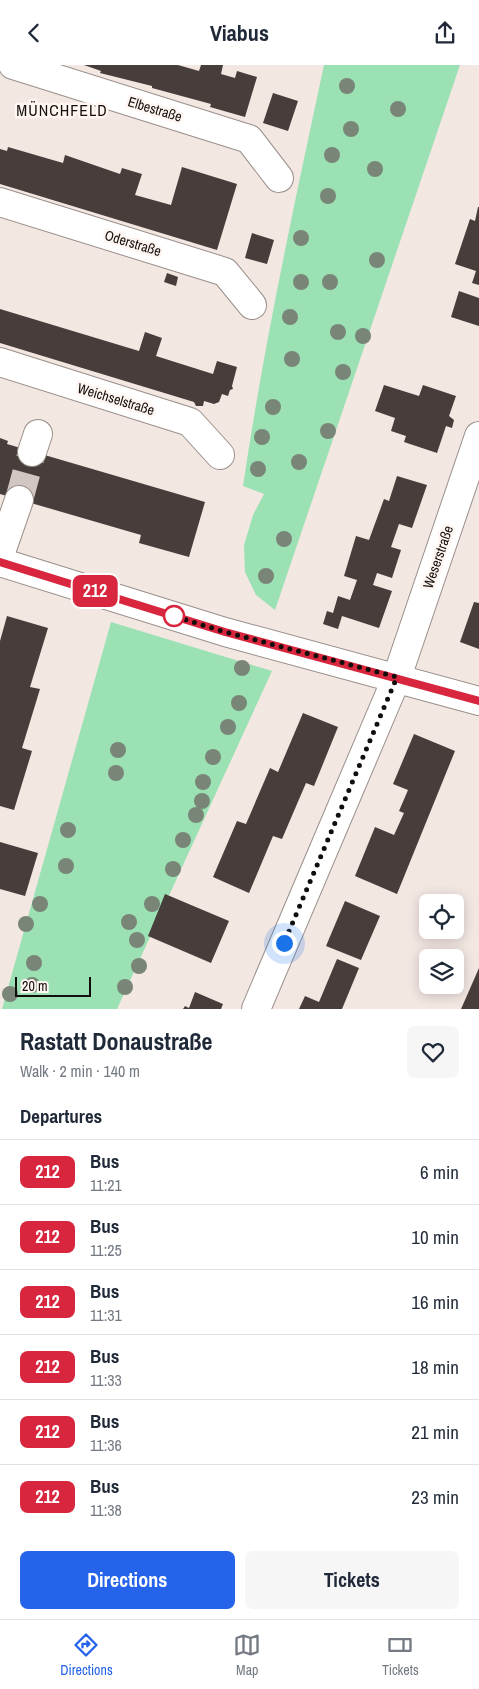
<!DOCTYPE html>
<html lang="en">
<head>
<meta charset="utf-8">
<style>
	:root { --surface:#fff; --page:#f6f6f7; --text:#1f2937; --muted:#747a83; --line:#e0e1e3; --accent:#2563eb }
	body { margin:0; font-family:"Archivo Narrow",sans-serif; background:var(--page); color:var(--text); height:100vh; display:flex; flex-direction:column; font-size:19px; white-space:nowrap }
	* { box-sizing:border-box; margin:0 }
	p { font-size:16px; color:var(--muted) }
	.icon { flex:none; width:28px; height:28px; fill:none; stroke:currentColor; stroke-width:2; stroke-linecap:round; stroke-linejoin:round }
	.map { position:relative; height:944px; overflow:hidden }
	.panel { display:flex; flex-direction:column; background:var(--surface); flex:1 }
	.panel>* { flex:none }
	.badge { padding:0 10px; border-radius:8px; font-size:18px; line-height:32px }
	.buttons { position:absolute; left:419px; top:829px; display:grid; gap:10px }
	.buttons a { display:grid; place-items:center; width:45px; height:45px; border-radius:8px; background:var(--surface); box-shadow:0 2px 12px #0003; font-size:25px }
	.scale { position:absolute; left:15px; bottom:12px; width:76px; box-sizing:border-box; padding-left:5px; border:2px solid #120e0c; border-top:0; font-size:14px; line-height:18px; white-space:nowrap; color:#120e0c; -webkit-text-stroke:4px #fff5f1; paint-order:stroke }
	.you { position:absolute; width:25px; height:25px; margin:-12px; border:4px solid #fff; border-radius:50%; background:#1a73e8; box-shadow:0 0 0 8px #1a73e833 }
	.map>.badge { position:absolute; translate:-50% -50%; box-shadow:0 0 0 2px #fff }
	h2 { padding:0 20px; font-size:19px; line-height:45px }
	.round { display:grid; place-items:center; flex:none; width:52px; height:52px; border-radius:8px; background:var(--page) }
	.headline { display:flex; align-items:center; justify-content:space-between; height:85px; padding:0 20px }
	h1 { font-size:24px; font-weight:700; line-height:38px }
	.primary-button { display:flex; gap:10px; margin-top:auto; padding:10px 20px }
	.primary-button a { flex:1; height:58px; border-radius:8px; background:var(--accent); color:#fff; font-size:20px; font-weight:700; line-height:58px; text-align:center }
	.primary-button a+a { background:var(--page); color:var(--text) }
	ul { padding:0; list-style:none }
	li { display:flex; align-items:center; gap:15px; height:65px; padding:0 20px; border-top:1px solid var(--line) }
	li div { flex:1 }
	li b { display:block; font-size:19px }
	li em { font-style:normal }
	li .badge { min-width:55px; font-weight:700; text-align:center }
	header { display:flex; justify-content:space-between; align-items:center; height:65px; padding:0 20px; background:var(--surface); font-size:22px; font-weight:700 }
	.tab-bar { display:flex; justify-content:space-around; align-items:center; height:70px; border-top:1px solid var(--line); background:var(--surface); font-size:14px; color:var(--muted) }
	.tab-bar a { display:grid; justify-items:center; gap:2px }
	.tab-bar .current { color:var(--accent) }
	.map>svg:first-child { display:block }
	.green { fill:#9ce1b4 }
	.building { fill:#473d3a }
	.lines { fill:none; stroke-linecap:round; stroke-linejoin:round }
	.minor-tunnel { stroke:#d1c6c2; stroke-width:28; stroke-dasharray:28 14; stroke-linecap:butt }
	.minor-casing { stroke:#998f8a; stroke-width:30 }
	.minor { stroke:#fff; stroke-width:28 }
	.tree { fill:#788577 }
	.line-casing { stroke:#fff; stroke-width:11 }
	.line { stroke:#d7263d; stroke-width:8 }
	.walk { stroke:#120e0c; stroke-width:5; stroke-dasharray:0 9 }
	.stop-dot { fill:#fff; stroke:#d7263d; stroke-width:2.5 }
	.labels { text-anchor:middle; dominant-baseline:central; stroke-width:5; stroke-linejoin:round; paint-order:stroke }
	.street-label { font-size:14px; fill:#120e0c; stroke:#fff5f1 }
	.quarter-label { font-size:16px; letter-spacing:1px; fill:#120e0c; stroke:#fff5f1 }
</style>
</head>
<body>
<header><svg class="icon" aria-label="back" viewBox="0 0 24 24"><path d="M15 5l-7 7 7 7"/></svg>Viabus<svg class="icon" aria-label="share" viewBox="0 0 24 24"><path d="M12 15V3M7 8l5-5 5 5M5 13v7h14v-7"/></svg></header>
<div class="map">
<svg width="479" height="944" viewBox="0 0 479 944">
	<rect width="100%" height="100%" fill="#f3e7e2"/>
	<path class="green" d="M324 0H460L275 545 256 530 245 507 244 480 253 450 264 429 243 421C264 279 294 140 324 0Z
		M111 557 272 606 117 944H2Z"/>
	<path class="building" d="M84 0H178L199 6 201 0H223L221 9 235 13 237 6 257 12 245 52 210 42 211 39 152 23V21L100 8 101 6Z
		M273 28 298 36 288 66 263 58Z
		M8 82 63 98 65 90 120 109 122 103 142 109 135 130 171 140 182 102 237 119 217 185 0 119V84L7 86Z
		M478 142H479V220L472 218 476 206 455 199 470 154 475 156Z
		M252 168 274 175 267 199 245 193Z
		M167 208 178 212 176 221 164 217Z
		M459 226 479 233V261L451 252Z
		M0 244 139 286 145 267 162 273 156 291 213 309 217 296 237 302 232 321 233 324 230 325 228 331 222 329 219 337 214 339 204 336 203 341H196L194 337 0 278Z
		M384 320 419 331 423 320 456 331 449 351 454 355 452 363 446 361 437 388 404 377 406 371 391 366 395 353 375 346Z
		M0 373 8 376 7 379 205 437 189 492 139 478 141 470 0 429Z
		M397 411 427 420 412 463 399 459 391 482 401 485 392 513 377 508 373 520 392 526 379 563 342 551 338 564 323 559 327 546 333 548 338 531 350 535 357 515 344 511 356 471 369 475 384 434 389 436Z
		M474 537 479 538V584L460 577Z
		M7 551 48 563 30 622 40 624 22 683 32 686 14 745 0 741V576Z
		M303 648 338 662 314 721 306 718 282 774 273 771 249 828 213 812 237 756 246 759 270 703 278 707Z
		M414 669 455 686 397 829 355 811 375 762 394 770 404 748 399 746 408 725 393 719Z
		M0 777 38 788 25 831 0 824Z
		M165 829 229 856 211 898 148 871Z
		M345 836 380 851 361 895 326 881Z
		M337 894 359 903 342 944H299L305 931 319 937Z
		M479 903V944H461L465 935Z
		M195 927 223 939 221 944H183L185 941 189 943Z"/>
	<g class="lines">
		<path class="minor-tunnel" d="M19 435 32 387"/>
		<g class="minor-casing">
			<path id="minor" d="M13 0 249 74 279 113
				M0 137 225 207 252 240
				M0 297 190 357 220 390
				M32 387 38 369
				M0 490 19 435
				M0 497 225 567 479 636
				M256 944 397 612 479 371"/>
		</g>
		<use href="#minor" class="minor"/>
	</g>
	<g class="tree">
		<circle cx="347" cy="21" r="8"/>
		<circle cx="398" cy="44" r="8"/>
		<circle cx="351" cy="64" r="8"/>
		<circle cx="332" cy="90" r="8"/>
		<circle cx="375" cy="104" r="8"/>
		<circle cx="328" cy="131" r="8"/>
		<circle cx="301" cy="173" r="8"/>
		<circle cx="377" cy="195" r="8"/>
		<circle cx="301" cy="217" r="8"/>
		<circle cx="330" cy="217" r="8"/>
		<circle cx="290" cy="252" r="8"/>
		<circle cx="338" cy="267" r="8"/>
		<circle cx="363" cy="271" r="8"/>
		<circle cx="292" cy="294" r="8"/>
		<circle cx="343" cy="307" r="8"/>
		<circle cx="273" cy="342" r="8"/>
		<circle cx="328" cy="366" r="8"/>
		<circle cx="262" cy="372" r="8"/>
		<circle cx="299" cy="397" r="8"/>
		<circle cx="258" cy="404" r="8"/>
		<circle cx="284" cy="474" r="8"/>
		<circle cx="266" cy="511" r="8"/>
		<circle cx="242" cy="603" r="8"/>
		<circle cx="239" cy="638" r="8"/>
		<circle cx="228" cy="662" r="8"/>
		<circle cx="118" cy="685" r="8"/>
		<circle cx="213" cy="692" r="8"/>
		<circle cx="116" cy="708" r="8"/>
		<circle cx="203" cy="717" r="8"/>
		<circle cx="202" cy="736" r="8"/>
		<circle cx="196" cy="750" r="8"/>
		<circle cx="68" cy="765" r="8"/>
		<circle cx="183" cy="775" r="8"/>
		<circle cx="66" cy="801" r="8"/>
		<circle cx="173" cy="804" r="8"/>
		<circle cx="40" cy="839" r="8"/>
		<circle cx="152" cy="839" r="8"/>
		<circle cx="129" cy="857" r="8"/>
		<circle cx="26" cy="859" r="8"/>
		<circle cx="137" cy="875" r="8"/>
		<circle cx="34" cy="898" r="8"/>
		<circle cx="139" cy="901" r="8"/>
		<circle cx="32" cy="920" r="8"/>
		<circle cx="125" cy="922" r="8"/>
		<circle cx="10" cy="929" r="8"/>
	</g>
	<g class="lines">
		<g class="line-casing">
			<path id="line" d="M0 497 225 567 479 636"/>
		</g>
		<use href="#line" class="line"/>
		<path class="walk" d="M174 551 167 549 225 567 397 612 284 878"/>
	</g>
	<circle class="stop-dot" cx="174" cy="551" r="10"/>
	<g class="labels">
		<g class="street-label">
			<text transform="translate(155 44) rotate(17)">Elbestraße</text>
			<text transform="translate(133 178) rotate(17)">Oderstraße</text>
			<text transform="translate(116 334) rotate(17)">Weichselstraße</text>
			<text transform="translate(438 492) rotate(-71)">Weserstraße</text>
		</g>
		<g class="quarter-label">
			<text x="62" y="45">MÜNCHFELD</text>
		</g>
	</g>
</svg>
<div class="buttons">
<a><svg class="icon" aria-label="locate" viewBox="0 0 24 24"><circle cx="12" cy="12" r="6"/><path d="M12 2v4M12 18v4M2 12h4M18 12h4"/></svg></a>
<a><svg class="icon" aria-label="layers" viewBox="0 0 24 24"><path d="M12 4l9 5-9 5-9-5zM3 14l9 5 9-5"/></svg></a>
</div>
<div class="scale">20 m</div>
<div class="you" style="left:284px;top:878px"></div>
<b class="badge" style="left:95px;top:526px;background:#d7263d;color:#fff">212</b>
</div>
<section class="panel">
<div class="headline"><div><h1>Rastatt Donaustraße</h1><p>Walk · 2 min · 140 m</p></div><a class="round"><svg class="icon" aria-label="heart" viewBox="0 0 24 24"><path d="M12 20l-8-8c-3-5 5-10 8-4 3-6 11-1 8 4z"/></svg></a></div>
<h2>Departures</h2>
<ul>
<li><span class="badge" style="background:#d7263d;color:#fff">212</span><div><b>Bus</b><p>11:21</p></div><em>6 min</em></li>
<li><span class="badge" style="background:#d7263d;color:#fff">212</span><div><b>Bus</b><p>11:25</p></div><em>10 min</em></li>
<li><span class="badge" style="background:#d7263d;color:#fff">212</span><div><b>Bus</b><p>11:31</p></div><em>16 min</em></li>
<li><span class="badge" style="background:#d7263d;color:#fff">212</span><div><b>Bus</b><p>11:33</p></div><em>18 min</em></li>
<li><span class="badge" style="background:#d7263d;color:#fff">212</span><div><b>Bus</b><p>11:36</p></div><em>21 min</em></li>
<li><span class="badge" style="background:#d7263d;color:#fff">212</span><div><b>Bus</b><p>11:38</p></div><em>23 min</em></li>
</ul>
<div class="primary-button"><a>Directions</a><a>Tickets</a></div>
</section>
<nav class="tab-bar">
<a class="current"><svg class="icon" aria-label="directions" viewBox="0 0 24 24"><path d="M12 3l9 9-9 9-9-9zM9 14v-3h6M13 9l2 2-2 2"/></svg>Directions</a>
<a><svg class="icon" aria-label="map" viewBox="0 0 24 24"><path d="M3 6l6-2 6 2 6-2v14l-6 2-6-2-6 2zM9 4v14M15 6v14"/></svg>Map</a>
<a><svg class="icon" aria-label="tickets" viewBox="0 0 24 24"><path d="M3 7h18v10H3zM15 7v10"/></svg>Tickets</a>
</nav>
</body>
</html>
